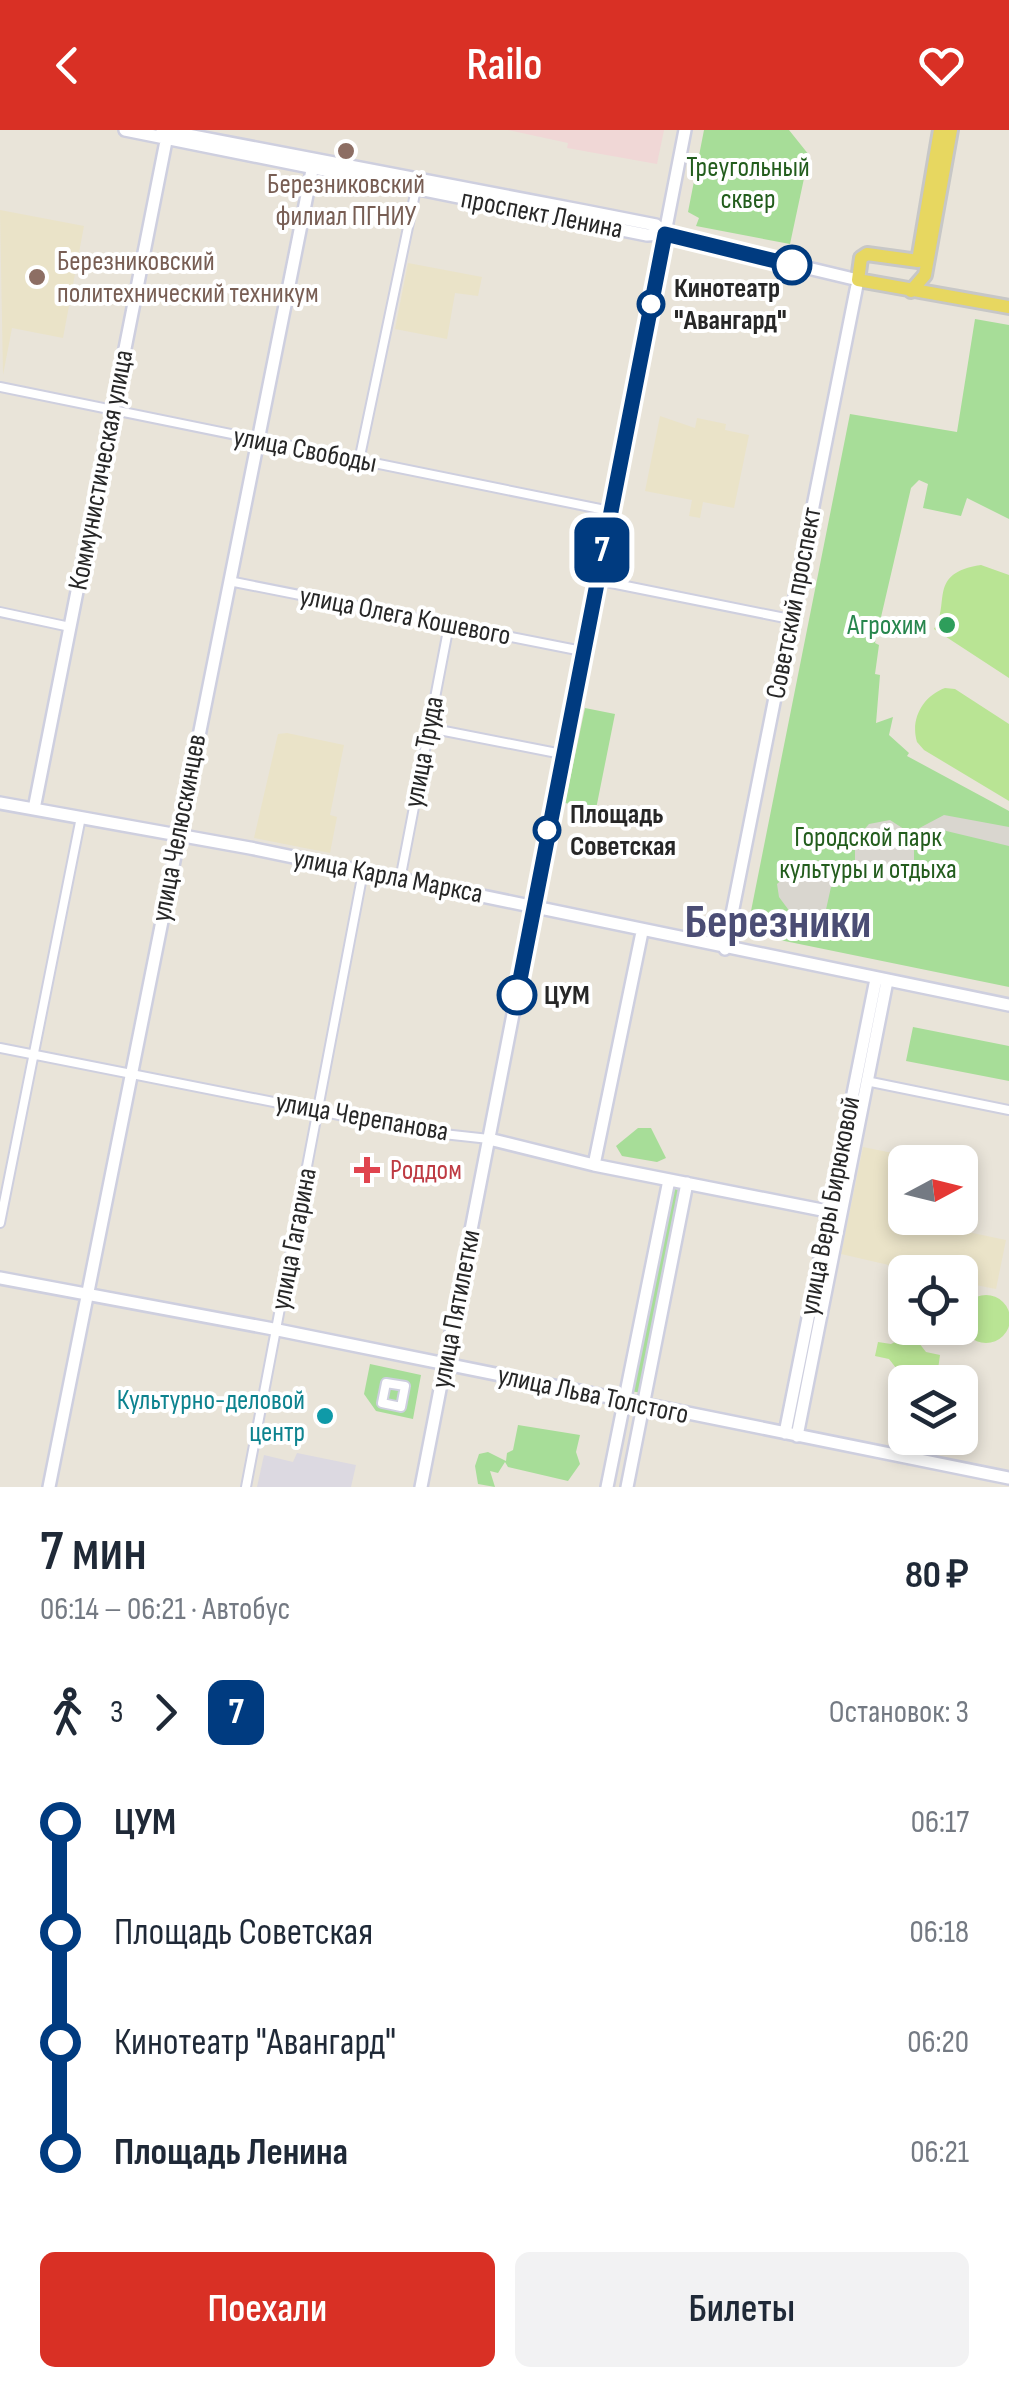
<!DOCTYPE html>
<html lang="ru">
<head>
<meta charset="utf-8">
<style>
	:root { --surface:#fff; --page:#f2f2f3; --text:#1f2937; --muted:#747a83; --accent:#d93025 }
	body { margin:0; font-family:"Sofia Sans Condensed",sans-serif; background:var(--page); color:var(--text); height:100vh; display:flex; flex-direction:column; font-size:38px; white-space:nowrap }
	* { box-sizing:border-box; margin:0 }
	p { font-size:32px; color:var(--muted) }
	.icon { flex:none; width:55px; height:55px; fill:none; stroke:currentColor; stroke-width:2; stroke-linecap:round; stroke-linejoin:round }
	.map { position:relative; height:1357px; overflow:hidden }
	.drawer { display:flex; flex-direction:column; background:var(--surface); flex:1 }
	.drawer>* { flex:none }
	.badge { padding:0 20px; border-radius:15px; font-size:35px; line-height:65px }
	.needle { width:65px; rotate:83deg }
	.tools { position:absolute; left:888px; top:1015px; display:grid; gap:20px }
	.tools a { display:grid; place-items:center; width:90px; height:90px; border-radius:15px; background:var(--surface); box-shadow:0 5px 15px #0003; font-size:50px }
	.map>.badge { position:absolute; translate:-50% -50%; box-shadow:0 0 0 5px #fff }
	.legs { display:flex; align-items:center; gap:15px; height:110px; padding:0 40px; font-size:32px }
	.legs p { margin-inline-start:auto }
	.head { display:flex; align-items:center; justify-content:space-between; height:170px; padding:0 40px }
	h1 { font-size:55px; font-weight:600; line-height:75px }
	.button { display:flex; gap:20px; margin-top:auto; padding:20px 40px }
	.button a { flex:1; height:115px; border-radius:15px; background:var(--accent); color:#fff; font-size:40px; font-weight:600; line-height:115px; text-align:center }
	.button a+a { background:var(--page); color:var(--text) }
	ul { padding:0 40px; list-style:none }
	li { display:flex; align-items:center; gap:35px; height:110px; font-size:38px }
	li i { display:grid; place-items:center; width:15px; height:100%; margin:0 12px; background:currentColor }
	li i::after { content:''; width:25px; height:25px; margin:-12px; border:8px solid; border-radius:50%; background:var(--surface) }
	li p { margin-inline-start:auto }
	li:first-child i { background:linear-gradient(#0000 50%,currentColor 0) }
	li:last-child i { background:linear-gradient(currentColor 50%,#0000 0) }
	header { display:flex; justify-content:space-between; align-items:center; height:130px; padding:0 40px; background:var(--accent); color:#fff; font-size:45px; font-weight:600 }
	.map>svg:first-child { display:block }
	.industrial { fill:#dcd9e1 }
	.education { fill:#eae3c8 }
	.medical { fill:#f0d7d6 }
	.green { fill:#a7dd98 }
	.pitch { fill:#b9e494 }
	.plaza { fill:#d9d6cf }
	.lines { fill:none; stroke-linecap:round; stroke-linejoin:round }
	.street-casing { stroke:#cecfdf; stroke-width:12 }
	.secondary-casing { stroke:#cecfdf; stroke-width:16 }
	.primary-casing { stroke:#c7c7c7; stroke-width:18 }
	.street { stroke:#fff; stroke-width:8 }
	.secondary { stroke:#fff; stroke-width:11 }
	.primary { stroke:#e7d760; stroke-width:12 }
	.line-1-casing { stroke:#fff; stroke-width:22 }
	.line-1 { stroke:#003b80; stroke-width:15 }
	.education-dot { fill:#8d6e63; stroke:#fff; stroke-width:4 }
	.stop-1-dot { fill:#fff; stroke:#003b80; stroke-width:5 }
	.leisure-dot { fill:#2e9e5b; stroke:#fff; stroke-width:4 }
	.health-dot { fill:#e0444e; stroke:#fff; stroke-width:4 }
	.culture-dot { fill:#0f9aa8; stroke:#fff; stroke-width:4 }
	.labels { text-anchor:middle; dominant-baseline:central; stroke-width:8; stroke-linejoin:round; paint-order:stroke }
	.park-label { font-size:28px; fill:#235d1d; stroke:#fff }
	.education-label { font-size:28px; fill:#785e54; stroke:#fff }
	.street-label { font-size:28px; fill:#272727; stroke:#fff }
	.stop-label { font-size:28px; font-weight:bold; fill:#272727; stroke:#fff; text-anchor:start }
	.leisure-label { font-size:28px; fill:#27864d; stroke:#fff; text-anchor:end }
	.health-label { font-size:28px; fill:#be3a42; stroke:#fff; text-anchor:start }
	.culture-label { font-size:28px; fill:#0d838f; stroke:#fff; text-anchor:end }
	.town-label { font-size:48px; font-weight:bold; fill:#4b4d74; stroke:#fff }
</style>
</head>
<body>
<header><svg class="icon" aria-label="back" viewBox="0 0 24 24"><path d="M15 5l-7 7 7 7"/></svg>Railo<svg class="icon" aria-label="heart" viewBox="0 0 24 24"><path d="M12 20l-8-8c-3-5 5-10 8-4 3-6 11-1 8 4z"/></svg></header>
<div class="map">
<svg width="1009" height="1357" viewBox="0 0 1009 1357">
	<rect width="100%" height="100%" fill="#e9e4d9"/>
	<path class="industrial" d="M297 1323 356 1335 351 1357H257L264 1325 293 1332Z"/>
	<path class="education" d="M0 80 84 96 63 208 12 198 3 245Z
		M408 133 482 147 478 166 455 163 447 209 395 199Z
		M660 286 695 298 697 288 726 294 725 300 749 305 734 378 703 372 700 388 689 386 692 370 645 361Z
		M287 603 344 615 330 685 337 687 330 723 254 708 278 604Z
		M863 1017 937 1032H905V1088H960V1037L975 1040 963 1101 1006 1110 996 1159 960 1152V1142H919L841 1124Z"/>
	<path class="medical" d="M508 0H664L657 34 567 18 568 13Z"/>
	<path class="green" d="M704 0H789L809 25 790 114 696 96 699 88 688 82Z
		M975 189 1009 195V389L967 368 961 386 923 378 928 354 919 350 911 358 875 513 879 515 875 544 880 545 876 593 893 587 889 605 909 623 907 626 1009 681V857L770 808 765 790 751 781 850 284 957 302Z
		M585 578 615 584 596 679 565 673Z
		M913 897 1009 916V951L906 931Z
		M638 998H651L666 1028 657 1032 622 1026 616 1016Z
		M669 1058 684 1061 643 1263 629 1261Z
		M370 1234 421 1245 413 1289 376 1281 364 1264Z
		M518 1295 580 1305 576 1322 580 1334 568 1351 508 1337 505 1332 498 1343 490 1341 495 1357 478 1354 475 1336 479 1324 488 1322 506 1331 507 1323 513 1320Z"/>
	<path class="pitch" d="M981 435 1009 445V548L934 499C951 473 927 443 981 435Z
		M945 558 955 559 1009 594V671L924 620 917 612C910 589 923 566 945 558Z
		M962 1189a24 24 0 1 1 48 0a24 24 0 1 1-48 0Z
		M907 1206 915 1208 926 1222 940 1225 938 1239 924 1236 908 1245 900 1243 889 1229 875 1226 878 1212 891 1214Z"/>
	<path class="plaza" d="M944 685 1009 697V716L938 699 914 711V732L900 748 879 752 859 741 831 757 825 784 799 794 779 767 777 754 791 741 826 749 855 733V710L869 694 890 690 910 703Z"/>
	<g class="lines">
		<g class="street-casing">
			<path id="street" d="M0 257 610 381
				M359 331 416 59
				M596 450 790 489
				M229 451 582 521
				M0 482 70 497
				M429 598 562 624
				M400 750 449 495
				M0 918 425 1002 489 1009
				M866 951 1009 980
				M0 1093 81 687
				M386 1253 405 1256 401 1277 382 1273Z
				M246 1357 363 742"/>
		</g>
		<g class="secondary-casing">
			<path id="secondary" d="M125 0 647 105 665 104 858 150 725 819
				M162 0 585 81 656 95 665 104
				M0 673 250 718 1009 875
				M34 679 168 1
				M489 1009 594 1035 832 1082
				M594 1035 642 802
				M0 1148 268 1198 1009 1348
				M785 1303 876 849
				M797 1306 887 851
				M49 1357 312 40
				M421 1357 685 0
				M607 1357 669 1050
				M627 1357 687 1053"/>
		</g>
		<g class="primary-casing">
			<path id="primary" d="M918 131 867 124 861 128 858 150 1009 177
				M918 131 940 0
				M911 161 925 145 951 0"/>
		</g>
		<use href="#street" class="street"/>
		<use href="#secondary" class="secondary"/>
		<use href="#primary" class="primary"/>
	</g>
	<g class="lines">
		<g class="line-1-casing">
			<path id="line-1" d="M517 865 665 104 792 135"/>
		</g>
		<use href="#line-1" class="line-1"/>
	</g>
	<g class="education-dot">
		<circle cx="346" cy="21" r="10"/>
		<circle cx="37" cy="147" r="10"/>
	</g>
	<g class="stop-1-dot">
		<circle cx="792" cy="135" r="18"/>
		<circle cx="651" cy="174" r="12"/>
		<circle cx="547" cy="700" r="12"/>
		<circle cx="517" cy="865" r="18"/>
	</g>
	<circle class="leisure-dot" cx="947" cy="495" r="10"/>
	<path class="health-dot" d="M362 1025h10v10h10v10h-10v10h-10v-10h-10v-10h10z"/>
	<circle class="culture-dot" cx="325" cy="1286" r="10"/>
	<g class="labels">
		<g class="park-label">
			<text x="748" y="37">Треугольный<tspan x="748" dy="32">сквер</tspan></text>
			<text x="868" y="707">Городской парк<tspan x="868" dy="32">культуры и отдыха</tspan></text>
		</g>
		<g class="education-label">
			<text x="346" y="54">Березниковский<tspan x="346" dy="32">филиал ПГНИУ</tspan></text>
			<text x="57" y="131" text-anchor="start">Березниковский<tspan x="57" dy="32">политехнический техникум</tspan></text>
		</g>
		<g class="street-label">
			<text transform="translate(542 84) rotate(11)">проспект Ленина</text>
			<text transform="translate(305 320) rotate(11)">улица Свободы</text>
			<text transform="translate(101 340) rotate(-79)">Коммунистическая улица</text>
			<text transform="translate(794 473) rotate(-79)">Советский проспект</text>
			<text transform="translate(405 486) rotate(11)">улица Олега Кошевого</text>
			<text transform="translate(424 622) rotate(-79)">улица Труда</text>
			<text transform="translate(179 698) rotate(-79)">улица Челюскинцев</text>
			<text transform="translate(388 746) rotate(11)">улица Карла Маркса</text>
			<text transform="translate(362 987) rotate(10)">улица Черепанова</text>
			<text transform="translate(830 1076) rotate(-79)">улица Веры Бирюковой</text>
			<text transform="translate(294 1109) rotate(-79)">улица Гагарина</text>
			<text transform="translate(456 1179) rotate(-79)">улица Пятилетки</text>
			<text transform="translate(593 1265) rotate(12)">улица Льва Толстого</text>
		</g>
		<g class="stop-label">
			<text x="674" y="158">Кинотеатр<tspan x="674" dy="32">"Авангард"</tspan></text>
			<text x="570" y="684">Площадь<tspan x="570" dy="32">Советская</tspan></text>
			<text x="544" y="865">ЦУМ</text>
		</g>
		<g class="leisure-label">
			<text x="927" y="495">Агрохим</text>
		</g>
		<g class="health-label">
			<text x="390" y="1040">Роддом</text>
		</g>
		<g class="culture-label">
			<text x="305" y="1270">Культурно-деловой<tspan x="305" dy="32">центр</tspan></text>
		</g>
		<g class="town-label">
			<text x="778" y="792">Березники</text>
		</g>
	</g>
</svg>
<div class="tools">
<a><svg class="needle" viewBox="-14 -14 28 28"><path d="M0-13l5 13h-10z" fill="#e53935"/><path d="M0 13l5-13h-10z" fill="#747a83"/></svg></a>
<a><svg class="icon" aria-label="locate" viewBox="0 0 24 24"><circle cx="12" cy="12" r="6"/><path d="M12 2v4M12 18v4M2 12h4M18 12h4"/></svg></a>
<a><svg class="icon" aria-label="layers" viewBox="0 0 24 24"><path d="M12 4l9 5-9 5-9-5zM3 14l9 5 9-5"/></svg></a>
</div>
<b class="badge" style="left:602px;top:420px;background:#003b80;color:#fff">7</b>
</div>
<section class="drawer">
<div class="head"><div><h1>7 мин</h1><p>06:14 – 06:21 · Автобус</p></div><b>80 ₽</b></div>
<div class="legs"><svg class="icon" aria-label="walk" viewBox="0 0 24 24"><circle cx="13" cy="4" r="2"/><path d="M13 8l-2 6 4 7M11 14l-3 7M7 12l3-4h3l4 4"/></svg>3<svg class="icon" aria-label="forward" viewBox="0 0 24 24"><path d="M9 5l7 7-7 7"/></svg><b class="badge" style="background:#003b80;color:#fff">7</b><p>Остановок: 3</p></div>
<ul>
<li><i style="color:#003b80"></i><b>ЦУМ</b><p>06:17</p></li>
<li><i style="color:#003b80"></i><span>Площадь Советская</span><p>06:18</p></li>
<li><i style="color:#003b80"></i><span>Кинотеатр &quot;Авангард&quot;</span><p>06:20</p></li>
<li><i style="color:#003b80"></i><b>Площадь Ленина</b><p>06:21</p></li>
</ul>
<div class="button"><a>Поехали</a><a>Билеты</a></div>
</section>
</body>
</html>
